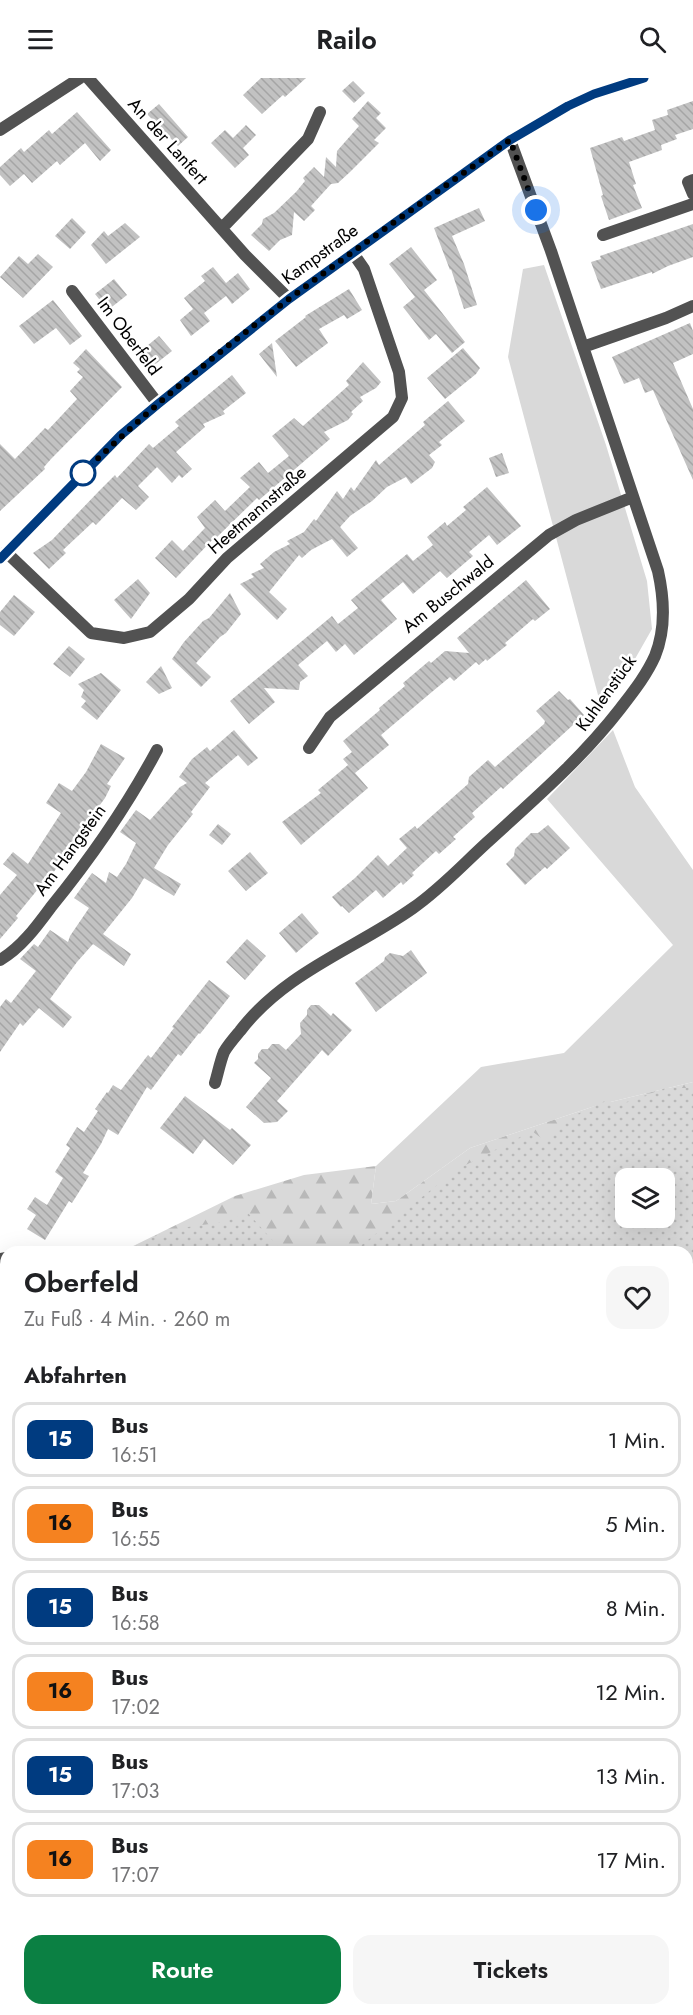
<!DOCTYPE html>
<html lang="de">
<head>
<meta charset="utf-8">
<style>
	:root { --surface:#fff; --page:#f6f6f6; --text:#202124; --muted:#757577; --line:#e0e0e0; --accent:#0b8043 }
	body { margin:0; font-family:Jost,sans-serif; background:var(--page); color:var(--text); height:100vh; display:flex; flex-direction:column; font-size:22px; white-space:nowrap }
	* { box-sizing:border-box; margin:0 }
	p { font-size:20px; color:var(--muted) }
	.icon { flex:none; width:33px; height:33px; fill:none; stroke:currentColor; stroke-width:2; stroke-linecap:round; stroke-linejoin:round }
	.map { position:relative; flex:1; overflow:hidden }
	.side { position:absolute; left:0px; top:1168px; width:693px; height:770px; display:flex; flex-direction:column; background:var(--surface); border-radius:18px 18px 0 0; box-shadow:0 6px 24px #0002 }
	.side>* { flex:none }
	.badge { padding:0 12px; border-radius:9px; font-size:21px; line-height:39px }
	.fabs { position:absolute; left:615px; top:1090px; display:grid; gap:12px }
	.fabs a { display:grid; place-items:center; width:60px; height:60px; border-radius:12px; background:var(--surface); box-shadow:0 6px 24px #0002; font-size:30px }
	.you { position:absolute; width:30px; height:30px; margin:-15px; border:4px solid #fff; border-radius:50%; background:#1a73e8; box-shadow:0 0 0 9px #1a73e833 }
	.map>.badge { position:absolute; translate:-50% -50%; box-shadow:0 0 0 3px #fff }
	h2 { padding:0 24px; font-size:22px; line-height:54px }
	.round { display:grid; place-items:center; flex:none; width:63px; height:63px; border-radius:18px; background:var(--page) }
	.head { display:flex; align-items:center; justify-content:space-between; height:102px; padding:0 24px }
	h1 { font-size:28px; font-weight:600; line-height:45px }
	.primary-button { display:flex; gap:12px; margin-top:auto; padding:12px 24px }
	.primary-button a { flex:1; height:69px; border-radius:18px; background:var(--accent); color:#fff; font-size:24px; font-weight:600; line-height:69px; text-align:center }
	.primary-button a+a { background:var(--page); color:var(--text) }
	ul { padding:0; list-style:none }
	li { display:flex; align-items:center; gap:18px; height:75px; margin:0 12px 9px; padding:0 12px; border:3px solid var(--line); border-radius:18px }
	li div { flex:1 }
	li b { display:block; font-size:22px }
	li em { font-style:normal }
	li .badge { min-width:66px; font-weight:700; text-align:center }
	header { display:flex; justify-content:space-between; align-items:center; height:78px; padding:0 24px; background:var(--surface); font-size:27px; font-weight:600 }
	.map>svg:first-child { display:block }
	.grass { fill:#d9d9d9 }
	.forest { fill:url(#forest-firs); fill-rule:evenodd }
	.park { fill:url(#park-dots); fill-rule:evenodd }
	.building { fill:url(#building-back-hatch) }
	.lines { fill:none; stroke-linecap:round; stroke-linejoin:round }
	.street { stroke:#525252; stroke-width:12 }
	.line-casing { stroke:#fff; stroke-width:14 }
	.line { stroke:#003b80; stroke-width:9 }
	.walk { stroke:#000; stroke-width:6; stroke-dasharray:0 10.8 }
	.stop-dot { fill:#fff; stroke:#003b80; stroke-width:3 }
	.labels { text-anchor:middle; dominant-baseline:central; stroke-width:5; stroke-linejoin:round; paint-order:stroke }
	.street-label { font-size:18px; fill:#000; stroke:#fff }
</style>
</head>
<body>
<header><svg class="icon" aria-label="menu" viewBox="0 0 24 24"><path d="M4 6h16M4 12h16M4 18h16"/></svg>Railo<svg class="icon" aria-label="search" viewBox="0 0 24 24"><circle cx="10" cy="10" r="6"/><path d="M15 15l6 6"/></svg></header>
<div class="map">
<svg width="693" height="1937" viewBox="0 0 693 1937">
	<defs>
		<pattern id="forest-firs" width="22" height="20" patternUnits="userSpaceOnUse" patternTransform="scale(1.5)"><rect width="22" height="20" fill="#d9d9d9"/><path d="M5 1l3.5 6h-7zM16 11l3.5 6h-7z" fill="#b8b8b8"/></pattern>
		<pattern id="park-dots" width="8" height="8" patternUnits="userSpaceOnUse" patternTransform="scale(1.5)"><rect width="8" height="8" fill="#d9d9d9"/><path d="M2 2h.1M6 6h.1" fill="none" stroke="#b8b8b8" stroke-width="1.8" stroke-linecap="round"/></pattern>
		<pattern id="building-back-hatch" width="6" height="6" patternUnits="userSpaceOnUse" patternTransform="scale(1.5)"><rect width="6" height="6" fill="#c2c2c2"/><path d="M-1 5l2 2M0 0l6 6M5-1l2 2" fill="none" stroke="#a5a5a5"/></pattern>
	</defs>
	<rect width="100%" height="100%" fill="#fff"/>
	<path class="grass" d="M544 187 606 367 647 503 652 551 627 595 602 632 508 279 523 191Z
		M613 652 635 709 693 792V1004L598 1027 470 1070 396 1123 371 1126 376 1088 481 989 564 975 673 867 547 721Z
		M693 1247V1329L687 1330V1251Z
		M687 1484 693 1485V1744L687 1748Z
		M693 1765V1937H284V1932H687V1768Z"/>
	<path class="forest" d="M693 1004V1247L687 1174H121L235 1118 304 1097 376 1088 371 1126 396 1123 470 1070 598 1027ZM626 1101H664V1140H626Z
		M6 1182V1350L0 1343V1184Z"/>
	<path class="park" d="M666 1010H690L693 1012V1254L687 1263V1174H353L456 1092 532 1053 545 1063 571 1039 605 1023 621 1026ZM626 1101H664V1140H626Z
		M247 1134 283 1174H125C141 1165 158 1155 177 1151 200 1146 226 1147 247 1134Z
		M0 1267H6V1505L2 1525 6 1588V1642L1 1660 6 1698V1932H267L268 1937H0Z
		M693 1345V1470L687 1469V1348Z"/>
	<path class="building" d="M261 0H306L285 19 283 17 262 36 243 17Z
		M353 3 365 15 354 25 342 13Z
		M368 23 381 35 376 40 386 50 374 62 379 65 350 94 338 105 331 106 311 128 315 132 304 143 294 134 292 157 280 162 269 173 251 157 262 146 263 141 274 135 296 114 305 103 303 100 314 89 324 99 326 79 336 89 337 73 359 48 352 41Z
		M693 23V51L675 57 677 61 661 67 662 72 629 84 636 106 633 107 642 130 609 142 601 118 603 117 590 70 622 59 624 63 655 52 652 42 668 37 667 32Z
		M159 26 188 59 178 68 147 36Z
		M77 34 111 72 100 83 85 65 60 87 57 83 32 105 24 96 10 108 0 97V89L21 70 24 74 49 52 52 56Z
		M246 47 256 57 243 70 249 77 235 90 211 65 225 52 233 60Z
		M479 130 485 143 452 158 464 186 477 227 464 231 451 191 450 192 434 150Z
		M72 140 86 154 70 171 55 158Z
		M125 145 140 159 106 186 91 167 104 153 108 158Z
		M693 146V179L668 188 652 196V194L601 211 591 184 601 181 600 178Z
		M411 169 437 202 424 212 465 264 452 275 436 256 429 262 403 229 415 219 389 186Z
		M38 176 53 189 23 220 0 199 19 178 28 186Z
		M213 189 226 205 238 195 250 211 232 226 226 218 204 235 210 243 191 258 180 242 193 231 184 220 205 203 201 198Z
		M114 201 127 217 108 232 95 216Z
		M349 211 362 232 347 241 344 237 319 251 328 265 296 289 275 263 306 239 305 238Z
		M53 222 82 258 70 267 56 250 34 266 19 248Z
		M690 245 693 253V276L673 285 693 331V402L653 312 645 315 639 300 624 306 612 279Z
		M159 258 172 273 153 288 141 273Z
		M272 265 277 299 259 276Z
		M463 270 480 290 476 296 445 321 427 300Z
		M86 271 122 309 51 381 44 389 45 391 0 433V366L15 381 45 350 48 352 77 321 70 313 83 299 77 294 80 291 73 285Z
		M363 284 381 304 376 310 360 319 363 323 351 334 353 336 348 342 324 354 330 361 259 422 257 420 216 460 215 459 176 500 155 480 172 462 183 473 205 450 197 439 215 422 225 433 250 409 240 400 259 384 268 395 289 378 272 358 294 340 303 348 349 307 346 303Z
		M232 297 246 315 223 333 225 336 203 346 205 349 176 374 192 391 182 400 179 397 172 405 157 389 138 408 149 419 136 432 122 420 96 447 93 444 63 472 66 475 49 491 33 475 52 462 100 412 115 397 117 400 149 366 153 370 179 348 175 344Z
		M448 323 465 343 439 364 442 367 429 377 435 384 432 390 411 406 406 399 387 409 372 423 350 438 340 449 358 470 347 479 332 461 311 472 302 480 299 477 269 514 287 531 277 542 240 506 254 499 251 496 264 490 260 486 274 474 290 466 287 463 304 454 314 441 316 443 337 413 343 421 351 409 354 413 376 382 379 387 425 347 423 344Z
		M502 375 509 395 496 399 489 380Z
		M487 409 521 448 497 467 489 457 469 474 473 478 447 500 440 493 413 516 403 504 381 522 397 541 354 577 345 566 336 574 327 563 298 587 308 598 300 604 299 612 264 610 275 624 249 646 230 623 332 538 338 546 358 530 351 522 407 476 413 483 433 467 427 459 445 444 447 448 466 432 463 429Z
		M138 501 150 515 131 541 114 522Z
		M526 502 550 531 535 543 533 541 505 565 507 567 487 583 486 581 479 587 476 584 454 603 450 599 433 613 381 657 389 667 355 695 343 681 352 674 343 663 380 632 379 630 405 608 403 605 429 583 431 585 445 573 469 575 457 560Z
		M230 515 241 536 226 555 220 559 196 585 211 599 201 609 172 581 184 564 203 543 209 540Z
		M14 517 35 534 14 558 0 547V534Z
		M69 568 85 581 70 599 53 586Z
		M161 588 172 610 159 616 146 604Z
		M101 595 121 612 97 642 81 629 86 623 81 619 84 612 78 606Z
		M559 613 568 622 570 621 584 637 516 699 503 711 501 709 472 735 475 739 453 759 456 761 439 776 436 773 412 795 414 797 403 807 401 804 383 820 376 812 349 835 342 828 341 829 332 819 355 800 378 777 388 788 407 770 399 761 415 748 417 751 468 706 469 699 488 682 495 689 544 646 545 643 536 633Z
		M234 652 258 680 248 688 238 677 205 705 210 709 191 734 193 736 168 767 154 790 181 806 174 818 144 800 132 820 103 856 131 876 124 888 93 866 77 884 50 921 72 939 63 950 39 930 23 948 20 945 0 974V929L6 921 11 925 36 893 20 881 34 866 38 869 50 852 68 864 70 858 89 830 74 820 92 795 106 805 109 794 117 799 126 786 136 765 120 754 136 732 150 742 180 709 187 705 179 699 192 681 207 669 210 673Z
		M101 666 125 680 107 706 111 708 105 720 65 775 66 776 49 801 47 800 16 838 18 840 0 861V817L17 797 3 786 13 774 28 786 61 735 46 725 59 705 72 713 86 694Z
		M348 687 368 710 301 767 282 744 321 715 318 712Z
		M218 746 231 756 222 767 209 757Z
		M548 747 570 770 547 791 545 789 525 807 506 786 514 778 515 771 531 755H538Z
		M250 774 268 795 246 813 228 793Z
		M302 835 319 855 296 875 279 855Z
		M247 861 266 878 245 902 226 884Z
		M411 872 427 895 376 934 355 905 384 883 385 879 390 875 403 878Z
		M209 902 230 918 200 956 199 955 181 978 178 976 151 1012 147 1009 118 1057 108 1051 101 1066 83 1095 89 1098 72 1125 69 1123 45 1162 27 1151 36 1137 27 1131 35 1119 47 1127 63 1100 55 1094 70 1070 66 1067 77 1049 84 1054 98 1033 95 1031 107 1014 108 1015 113 1007 121 1012 148 977 151 980 174 950 172 949Z
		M311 927H319L331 938 333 935 352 952 328 978 322 972 277 1023 288 1033 277 1044 264 1045 246 1029 271 1000 254 985 258 981V976L262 971H268L272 966H279L286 972 301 956 300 945 307 937V932Z
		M185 1018 230 1052 232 1050 251 1067 233 1087 204 1061 193 1076 160 1050Z"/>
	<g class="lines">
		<path class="street" d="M88 0 245 177 289 221
			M0 52 80 0
			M693 102 688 104 693 116
			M222 150 308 61 320 34
			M603 157 693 126
			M72 213 158 326
			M583 269 666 240 693 228
			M6 474 91 555 124 560 150 554 189 521 227 480 393 339 402 320 399 294 364 191 353 175
			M0 481 121 357 158 326 289 221 510 62 568 28 594 16 644 0
			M309 670 330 639 549 457 576 442 633 419
			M0 882C21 870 37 848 51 829 91 780 127 728 157 672
			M215 1005C218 995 220 984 224 974 228 967 235 959 240 953 285 894 355 871 413 830 442 810 466 783 492 760 537 719 582 680 620 631 633 614 646 598 655 578 666 551 664 520 658 493L551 173 510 62
			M0 1181 6 1180"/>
	</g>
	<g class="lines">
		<g class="line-casing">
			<path id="line" d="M0 481 121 357 158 326 289 221 510 62 568 28 594 16 644 0"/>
		</g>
		<use href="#line" class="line"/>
		<path class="walk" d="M83 395 79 399C209 270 362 168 510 62L536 132"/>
	</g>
	<circle class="stop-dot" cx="83" cy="395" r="12"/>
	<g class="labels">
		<g class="street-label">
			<text transform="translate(168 63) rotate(48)">An der Lanfert</text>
			<text transform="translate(320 176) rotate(-36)">Kampstraße</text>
			<text transform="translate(129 258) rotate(53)">Im Oberfeld</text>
			<text transform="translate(257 432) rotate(-41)">Heetmannstraße</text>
			<text transform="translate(448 516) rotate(-39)">Am Buschwald</text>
			<text transform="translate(606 615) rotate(-54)">Kuhlenstück</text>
			<text transform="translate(70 772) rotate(-54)">Am Hangstein</text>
		</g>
	</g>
</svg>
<div class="fabs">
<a><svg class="icon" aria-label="layers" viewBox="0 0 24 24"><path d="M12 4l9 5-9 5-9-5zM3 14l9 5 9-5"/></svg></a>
</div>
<div class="you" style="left:536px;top:132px"></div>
<section class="side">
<div class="head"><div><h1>Oberfeld</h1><p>Zu Fuß · 4 Min. · 260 m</p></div><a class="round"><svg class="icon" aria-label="heart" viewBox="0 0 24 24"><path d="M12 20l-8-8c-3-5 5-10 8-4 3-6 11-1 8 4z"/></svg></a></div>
<h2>Abfahrten</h2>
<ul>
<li><span class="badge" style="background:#003b80;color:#fff">15</span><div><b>Bus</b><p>16:51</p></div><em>1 Min.</em></li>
<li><span class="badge" style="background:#f58220;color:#111">16</span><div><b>Bus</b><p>16:55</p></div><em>5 Min.</em></li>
<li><span class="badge" style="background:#003b80;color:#fff">15</span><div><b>Bus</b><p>16:58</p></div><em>8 Min.</em></li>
<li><span class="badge" style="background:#f58220;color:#111">16</span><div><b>Bus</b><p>17:02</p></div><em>12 Min.</em></li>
<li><span class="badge" style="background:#003b80;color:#fff">15</span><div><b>Bus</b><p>17:03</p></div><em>13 Min.</em></li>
<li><span class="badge" style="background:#f58220;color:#111">16</span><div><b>Bus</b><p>17:07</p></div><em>17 Min.</em></li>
</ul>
<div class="primary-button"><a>Route</a><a>Tickets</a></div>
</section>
</div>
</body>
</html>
